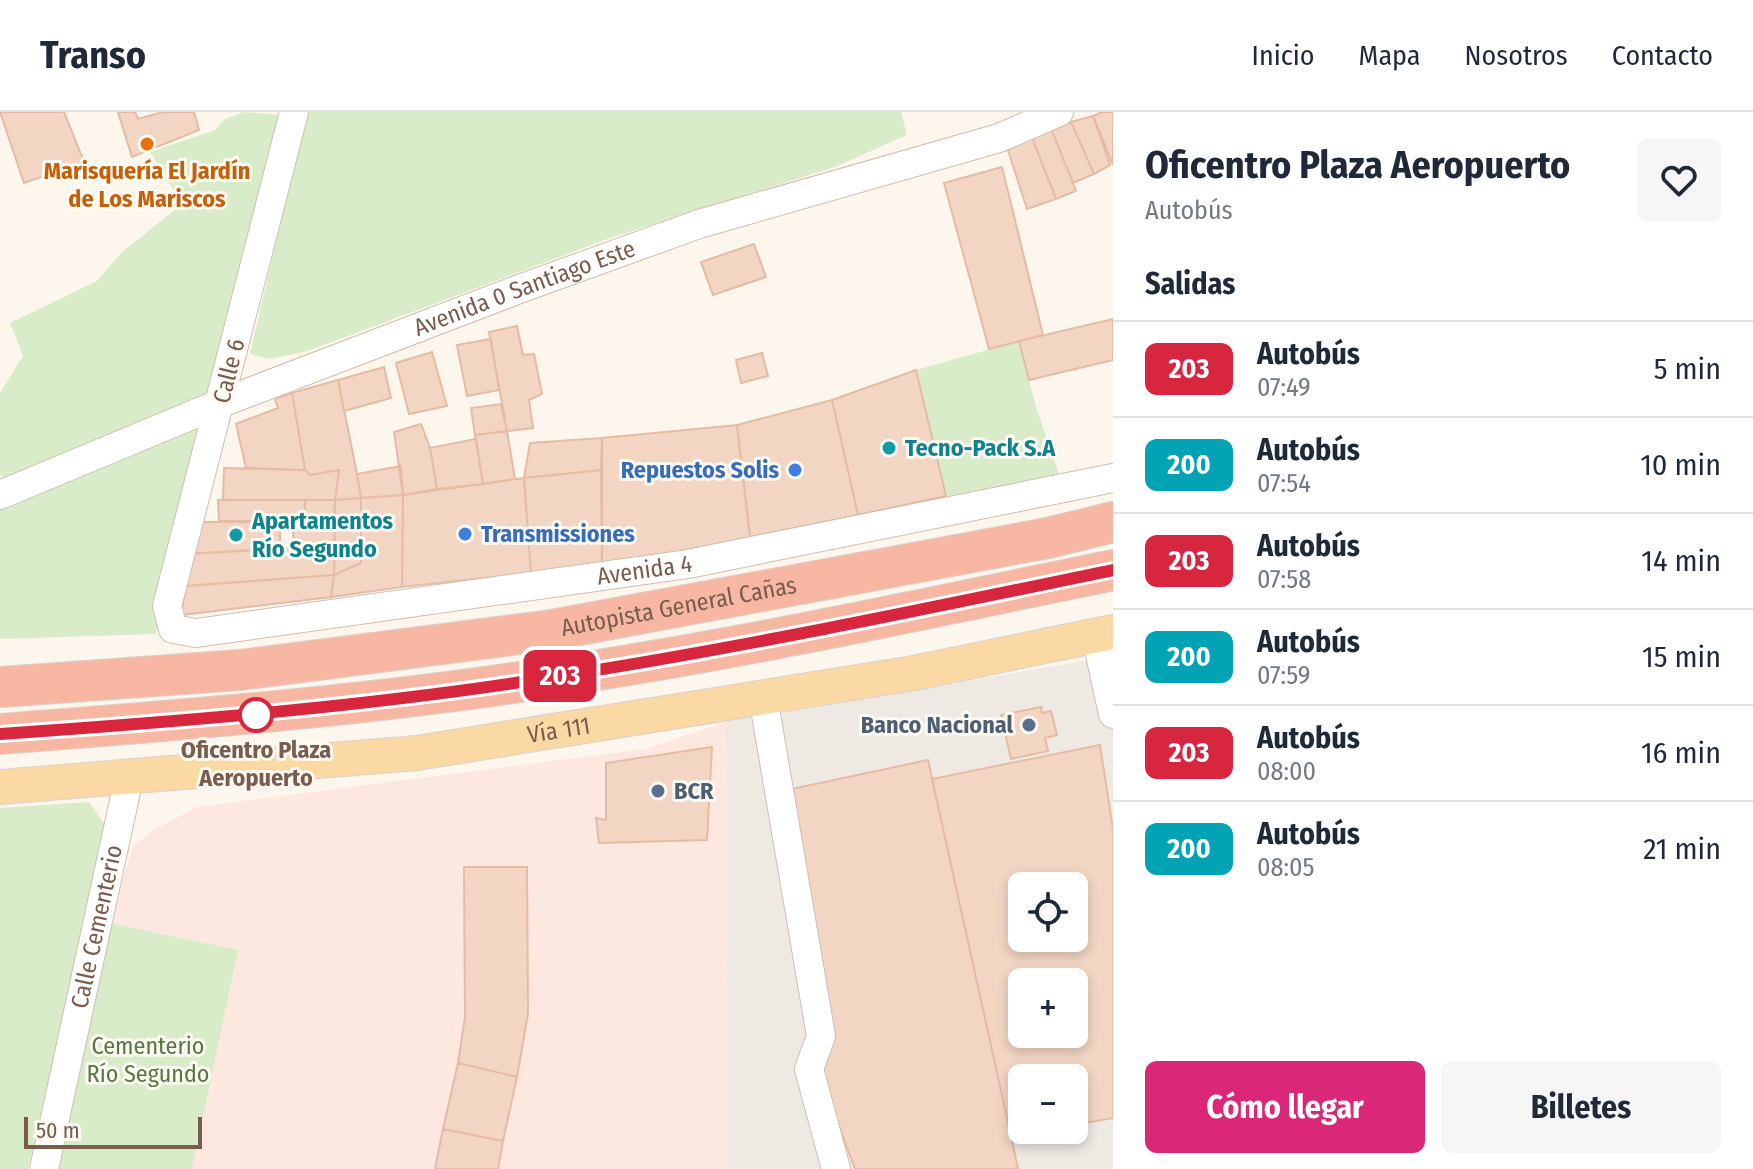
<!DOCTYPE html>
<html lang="es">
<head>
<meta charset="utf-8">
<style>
	:root { --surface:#fff; --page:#f6f6f7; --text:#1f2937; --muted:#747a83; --line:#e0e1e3; --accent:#db2777 }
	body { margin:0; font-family:"Fira Sans Condensed",sans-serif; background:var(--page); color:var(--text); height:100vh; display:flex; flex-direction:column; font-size:30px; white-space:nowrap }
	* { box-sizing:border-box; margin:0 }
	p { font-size:26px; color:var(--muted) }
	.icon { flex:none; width:44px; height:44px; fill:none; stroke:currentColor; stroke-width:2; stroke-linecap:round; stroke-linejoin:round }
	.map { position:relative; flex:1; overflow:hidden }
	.panel { display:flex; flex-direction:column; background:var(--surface); width:640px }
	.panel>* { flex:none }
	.badge { padding:0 16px; border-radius:12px; font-size:28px; line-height:52px }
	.fabs { position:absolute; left:1008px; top:760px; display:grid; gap:16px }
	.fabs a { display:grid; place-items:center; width:80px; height:80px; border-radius:12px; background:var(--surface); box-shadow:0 4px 12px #0003; font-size:40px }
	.scale { position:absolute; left:24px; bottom:20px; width:178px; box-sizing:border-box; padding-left:8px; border:4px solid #7a5c4d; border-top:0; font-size:22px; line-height:28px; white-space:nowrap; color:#7a5c4d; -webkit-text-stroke:6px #fffaf3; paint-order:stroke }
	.map>.badge { position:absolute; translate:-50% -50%; box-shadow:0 0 0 4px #fff }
	h2 { padding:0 32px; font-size:30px; line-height:72px }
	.round { display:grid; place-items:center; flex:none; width:84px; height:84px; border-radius:12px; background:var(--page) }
	.overview { display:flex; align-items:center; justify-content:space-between; height:136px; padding:0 32px }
	h1 { font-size:38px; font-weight:700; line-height:60px }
	.primary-button { display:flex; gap:16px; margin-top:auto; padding:16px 32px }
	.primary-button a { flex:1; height:92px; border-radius:12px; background:var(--accent); color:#fff; font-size:32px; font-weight:700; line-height:92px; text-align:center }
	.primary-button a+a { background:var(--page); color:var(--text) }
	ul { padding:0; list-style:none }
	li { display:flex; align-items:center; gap:24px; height:96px; padding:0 32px; border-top:2px solid var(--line) }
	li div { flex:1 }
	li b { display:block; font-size:30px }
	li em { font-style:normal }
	li .badge { min-width:88px; font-weight:700; text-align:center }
	header { display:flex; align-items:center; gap:48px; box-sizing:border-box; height:112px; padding:0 40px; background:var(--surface); border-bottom:2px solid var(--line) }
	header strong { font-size:38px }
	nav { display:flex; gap:44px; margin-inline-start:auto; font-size:28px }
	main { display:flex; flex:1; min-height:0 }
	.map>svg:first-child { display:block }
	.commercial { fill:#fde8e0 }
	.industrial { fill:#efe9e4; fill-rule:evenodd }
	.green { fill:#d8ecc9 }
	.building { fill:#f3d5c3; stroke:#e6bba3; stroke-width:2; fill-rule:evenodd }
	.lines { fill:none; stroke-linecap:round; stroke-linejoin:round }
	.minor-casing { stroke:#d1beb0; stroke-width:30 }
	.major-casing { stroke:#dad1cd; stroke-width:36 }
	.highway-casing { stroke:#dad1cd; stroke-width:42 }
	.minor { stroke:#fff; stroke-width:28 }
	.major { stroke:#fbd9a5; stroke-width:34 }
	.highway { stroke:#f7b7a3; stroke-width:40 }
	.line-casing { stroke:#fff; stroke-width:18 }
	.line { stroke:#d7263d; stroke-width:12 }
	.food-dot { fill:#e8710a; stroke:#fffaf3; stroke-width:3 }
	.culture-dot { fill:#0f9aa8; stroke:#fffaf3; stroke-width:3 }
	.shop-dot { fill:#3f7fe0; stroke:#fffaf3; stroke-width:3 }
	.stop-dot { fill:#fff; stroke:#d7263d; stroke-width:4 }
	.service-dot { fill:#5c6f8a; stroke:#fffaf3; stroke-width:3 }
	.labels { text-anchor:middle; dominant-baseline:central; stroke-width:6; stroke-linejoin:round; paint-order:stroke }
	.food-label { font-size:24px; font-weight:bold; fill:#c56008; stroke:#fffaf3 }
	.street-label { font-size:24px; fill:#7a5c4d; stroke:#fffaf3 }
	.culture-label { font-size:24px; font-weight:bold; fill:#0d838f; stroke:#fffaf3; text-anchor:start }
	.shop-label { font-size:24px; font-weight:bold; fill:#366cbe; stroke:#fffaf3; text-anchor:end }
	.service-label { font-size:24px; font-weight:bold; fill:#4e5e75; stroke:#fffaf3; text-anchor:end }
	.stop-label { font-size:24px; font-weight:bold; fill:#7a5c4d; stroke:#fffaf3 }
	.park-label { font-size:24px; fill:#537a41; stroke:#fffaf3 }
</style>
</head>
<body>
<header>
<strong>Transo</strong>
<nav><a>Inicio</a><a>Mapa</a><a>Nosotros</a><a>Contacto</a></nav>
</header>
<main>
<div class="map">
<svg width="1113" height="1057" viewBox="0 0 1113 1057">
	<rect width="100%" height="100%" fill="#fdf6ec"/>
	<path class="commercial" d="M726 610 727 1057H192L237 838 110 811 133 734 155 717 197 695 645 637Z"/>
	<path class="industrial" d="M1113 544V1057H727L726 610ZM1022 774H1074V826H1022ZM1022 870H1074V922H1022ZM1022 966H1074V1018H1022Z"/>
	<path class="green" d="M244 0 280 3 215 273 204 283 5 367 0 362V281L23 244 10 211 97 169 121 141 182 92 150 40 215 18 225 7Z
		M306 0H901L907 23 835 55 610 126 308 239 269 247 250 242Z
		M1019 229 1036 295 1061 368 946 384 916 258Z
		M202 305 210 311 156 522 0 527V390Z
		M89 690 107 716 28 1057H0V696Z
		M110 811 238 838 192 1057H58Z"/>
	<path class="building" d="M0 0H64L84 50 24 71Z
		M118 0H135L138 7 163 0H194L199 18 132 45Z
		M1102 0H1113V53L1093 4Z
		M1093 4 1110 53 1094 62 1071 10Z
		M1071 10 1094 62 1073 71 1051 16Z
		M1051 16 1076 79 1056 87 1031 23Z
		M1031 23 1056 87 1027 97 1006 32Z
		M1002 55 1043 223 989 237 944 71Z
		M754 132 766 165 713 183 701 150Z
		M1113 207V248L1029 268 1019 229Z
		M517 214 523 243 534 242 542 282 529 288 533 316 507 319 489 220Z
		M491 227 499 278 467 284 457 233Z
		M432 240 447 294 409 302 396 251Z
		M762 241 768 264 741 271 736 248Z
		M384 255 391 286 344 299 338 268Z
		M916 258 946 384 858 403 832 288Z
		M338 268 357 362 361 386 335 388 339 358 310 363 305 358 292 281Z
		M292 281 305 358 246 356 236 312 278 296 275 287Z
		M832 288 858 403 750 425 737 313Z
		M501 292 507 319 475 323 471 296Z
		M421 312 430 336 437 377 403 383 394 320Z
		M737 313 750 425 602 456V326Z
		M507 319 515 367 483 372 475 323Z
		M602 326 601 358 524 366 530 331Z
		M476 327 483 372 437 377 430 336Z
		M401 354 403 383 361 386 357 362Z
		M224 356 305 358 310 363 339 358 335 388H223Z
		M601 358 602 456 531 461 524 366Z
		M524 366 531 461 402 475 403 383Z
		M403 383 402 475 331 485 334 463 361 451V386Z
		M361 386V451L334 463 335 388Z
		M218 388H305V409H219Z
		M305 388H335L334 409H305Z
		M305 409H334L335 433 293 437V410Z
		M195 410H280V437L187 442Z
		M335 433 334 463 184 474 187 442Z
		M334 463 331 485 181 503 186 474Z
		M1041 595 1042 601 1051 599 1057 623 1045 626 1048 639 1011 647 1001 603Z
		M1100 633 1113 717V1006L1074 1013V966H1022V1018H1045L1011 1024 932 667ZM1022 774H1074V826H1022ZM1022 870H1074V922H1022Z
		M712 635 707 728 599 731 596 706 606 708V651Z
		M928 648 1011 1024 1018 1057H855L815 949 782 679Z
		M464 755H527L528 902 517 965 458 951 465 905Z
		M458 951 517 965 503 1029 443 1017Z
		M443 1017 503 1029 498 1057H435Z"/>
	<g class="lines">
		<g class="minor-casing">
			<g id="minor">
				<path id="s1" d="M294 0 167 494 173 517 196 521 688 452 1113 366"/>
				<path id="s2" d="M0 383 221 291 522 176 699 112 999 26 1059 0"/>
				<path d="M1096 524 1113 602"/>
				<path d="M763 585 821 924 809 957 836 1057"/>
				<path id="s3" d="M44 1057 129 666"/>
			</g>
		</g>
		<g class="major-casing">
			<g id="major">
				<path id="s4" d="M0 675 417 641 914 561 1113 520"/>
			</g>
		</g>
		<g class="highway-casing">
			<g id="highway">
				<path id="s5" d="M0 575 240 558 552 518 1048 426 1113 410"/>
				<path d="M0 622C187 608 374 593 560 564 745 536 929 496 1113 458"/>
			</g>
		</g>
		<use href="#minor" class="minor"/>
		<use href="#major" class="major"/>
		<use href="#highway" class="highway"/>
	</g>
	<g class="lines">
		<g class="line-casing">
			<path id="line" d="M0 622C187 609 374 594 560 564 745 535 930 496 1113 458"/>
		</g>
		<use href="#line" class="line"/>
	</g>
	<circle class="food-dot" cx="147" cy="32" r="8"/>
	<g class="culture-dot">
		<circle cx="889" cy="336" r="8"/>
		<circle cx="236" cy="423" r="8"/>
	</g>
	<g class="shop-dot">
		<circle cx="795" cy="358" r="8"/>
		<circle cx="465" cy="422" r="8"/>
	</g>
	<circle class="stop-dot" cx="256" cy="603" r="16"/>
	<g class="service-dot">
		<circle cx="1029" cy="613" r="8"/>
		<circle cx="658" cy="679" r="8"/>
	</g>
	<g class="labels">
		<g class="food-label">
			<text x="147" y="59">Marisquería El Jardín<tspan x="147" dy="28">de Los Mariscos</tspan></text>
		</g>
		<g class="street-label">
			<text stroke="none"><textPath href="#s2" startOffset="564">Avenida 0 Santiago Este</textPath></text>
			<text transform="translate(229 259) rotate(-76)">Calle 6</text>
			<text stroke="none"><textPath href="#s1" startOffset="1010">Avenida 4</textPath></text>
			<text stroke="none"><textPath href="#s5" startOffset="684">Autopista General Cañas</textPath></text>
			<text stroke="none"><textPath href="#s4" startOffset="562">Vía 111</textPath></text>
			<text stroke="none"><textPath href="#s3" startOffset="248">Calle Cementerio</textPath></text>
		</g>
		<g class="culture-label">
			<text x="905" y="336">Tecno-Pack S.A</text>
			<text x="252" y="409">Apartamentos<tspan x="252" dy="28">Río Segundo</tspan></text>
		</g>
		<g class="shop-label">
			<text x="779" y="358">Repuestos Solis</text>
			<text x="481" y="422" text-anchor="start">Transmissiones</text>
		</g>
		<g class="service-label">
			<text x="1013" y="613">Banco Nacional</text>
			<text x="674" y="679" text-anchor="start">BCR</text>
		</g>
		<g class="stop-label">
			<text x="256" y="638">Oficentro Plaza<tspan x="256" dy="28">Aeropuerto</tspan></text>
		</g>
		<g class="park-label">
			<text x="148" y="934">Cementerio<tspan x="148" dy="28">Río Segundo</tspan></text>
		</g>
	</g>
</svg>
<div class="fabs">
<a><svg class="icon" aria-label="locate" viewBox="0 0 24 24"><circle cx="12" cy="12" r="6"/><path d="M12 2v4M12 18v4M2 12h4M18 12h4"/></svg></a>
<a>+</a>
<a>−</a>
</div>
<div class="scale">50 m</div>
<b class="badge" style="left:560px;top:564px;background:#d7263d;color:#fff">203</b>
</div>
<section class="panel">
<div class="overview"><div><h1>Oficentro Plaza Aeropuerto</h1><p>Autobús</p></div><a class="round"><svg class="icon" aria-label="heart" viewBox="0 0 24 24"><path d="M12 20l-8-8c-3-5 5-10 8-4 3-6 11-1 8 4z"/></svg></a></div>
<h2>Salidas</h2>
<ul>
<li><span class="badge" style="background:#d7263d;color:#fff">203</span><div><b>Autobús</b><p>07:49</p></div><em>5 min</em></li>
<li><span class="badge" style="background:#00a3b4;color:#fff">200</span><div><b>Autobús</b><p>07:54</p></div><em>10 min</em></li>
<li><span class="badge" style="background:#d7263d;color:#fff">203</span><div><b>Autobús</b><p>07:58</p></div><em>14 min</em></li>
<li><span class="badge" style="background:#00a3b4;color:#fff">200</span><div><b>Autobús</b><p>07:59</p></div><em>15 min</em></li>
<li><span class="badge" style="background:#d7263d;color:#fff">203</span><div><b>Autobús</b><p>08:00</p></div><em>16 min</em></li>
<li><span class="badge" style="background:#00a3b4;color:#fff">200</span><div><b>Autobús</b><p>08:05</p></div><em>21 min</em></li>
</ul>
<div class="primary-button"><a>Cómo llegar</a><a>Billetes</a></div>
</section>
</main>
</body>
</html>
